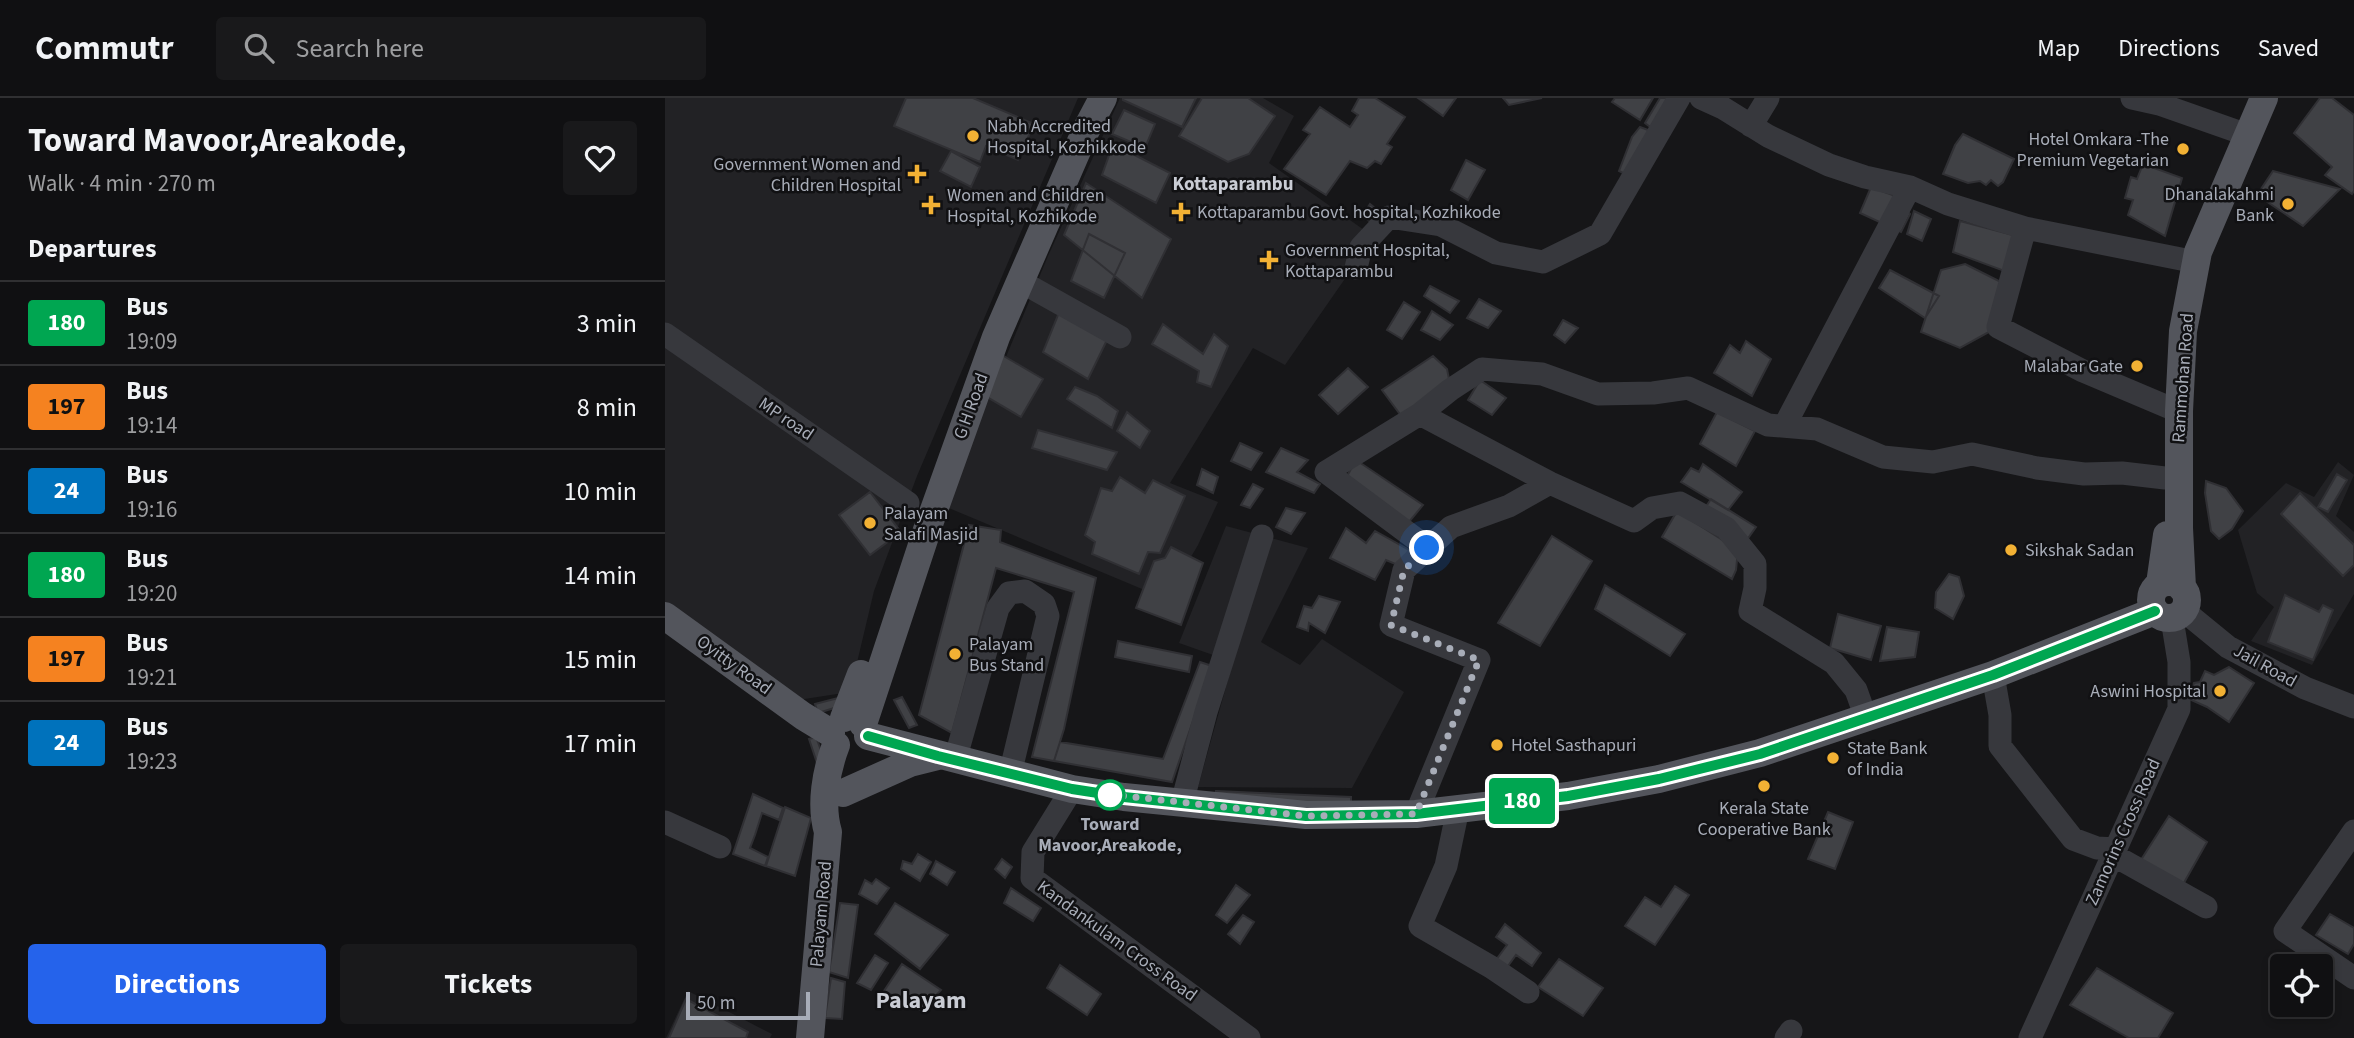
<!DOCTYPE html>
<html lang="en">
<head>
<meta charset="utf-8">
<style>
	:root { --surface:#101012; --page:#19191b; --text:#f1f3f6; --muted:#9c9d9f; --line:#303032; --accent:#2563eb }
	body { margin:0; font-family:"Source Sans 3",sans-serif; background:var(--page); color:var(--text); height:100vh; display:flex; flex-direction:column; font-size:26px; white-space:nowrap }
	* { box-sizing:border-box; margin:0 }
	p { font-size:23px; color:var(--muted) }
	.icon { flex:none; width:38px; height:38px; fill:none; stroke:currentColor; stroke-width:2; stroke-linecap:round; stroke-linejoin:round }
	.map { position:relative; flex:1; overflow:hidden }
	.side { display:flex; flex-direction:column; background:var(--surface); width:665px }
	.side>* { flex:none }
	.badge { padding:0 14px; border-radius:5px; font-size:24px; line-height:46px }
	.fabs { position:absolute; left:1605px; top:856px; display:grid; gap:14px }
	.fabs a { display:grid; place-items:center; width:63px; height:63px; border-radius:7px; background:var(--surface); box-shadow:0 4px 10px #0003,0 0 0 2px var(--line); font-size:35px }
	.scale { position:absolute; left:21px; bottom:18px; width:124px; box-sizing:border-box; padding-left:7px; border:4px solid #a8adb8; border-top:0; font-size:19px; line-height:24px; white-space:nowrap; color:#a8adb8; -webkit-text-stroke:5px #111113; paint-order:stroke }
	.you { position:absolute; width:35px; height:35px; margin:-18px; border:5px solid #fff; border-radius:50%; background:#1a73e8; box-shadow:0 0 0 10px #1a73e833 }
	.map>.badge { position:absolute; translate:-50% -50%; box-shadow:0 0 0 4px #fff }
	h2 { padding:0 28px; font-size:26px; line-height:63px }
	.round { display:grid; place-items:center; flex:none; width:74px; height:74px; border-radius:7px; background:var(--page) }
	.overview { display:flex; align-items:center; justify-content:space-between; height:119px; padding:0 28px }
	h1 { font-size:33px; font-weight:700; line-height:52px }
	.button { display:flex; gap:14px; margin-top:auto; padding:14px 28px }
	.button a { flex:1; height:80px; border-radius:7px; background:var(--accent); color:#fff; font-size:28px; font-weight:700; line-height:80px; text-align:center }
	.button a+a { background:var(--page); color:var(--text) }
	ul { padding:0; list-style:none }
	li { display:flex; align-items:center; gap:21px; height:84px; padding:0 28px; border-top:2px solid var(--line) }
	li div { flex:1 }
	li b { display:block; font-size:26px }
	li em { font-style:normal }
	li .badge { min-width:77px; font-weight:700; text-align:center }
	header { display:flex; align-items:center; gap:42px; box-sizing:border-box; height:98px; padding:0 35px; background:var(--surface); border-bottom:2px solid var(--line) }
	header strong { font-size:33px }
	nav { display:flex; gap:38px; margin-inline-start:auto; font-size:24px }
	.search { width:490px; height:63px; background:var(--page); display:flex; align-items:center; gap:18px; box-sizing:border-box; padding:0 24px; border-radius:7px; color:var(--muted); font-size:26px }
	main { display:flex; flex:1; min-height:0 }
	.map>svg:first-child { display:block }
	.built { fill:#222225 }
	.building { fill:#404145; stroke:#303034; stroke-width:2 }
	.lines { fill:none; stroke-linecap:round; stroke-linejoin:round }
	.minor { stroke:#37383d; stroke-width:23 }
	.major { stroke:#53555c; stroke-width:28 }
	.line-casing { stroke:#fff; stroke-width:16 }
	.line { stroke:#00a651; stroke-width:10 }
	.walk { stroke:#a8adb8; stroke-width:7; stroke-dasharray:0 12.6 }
	.poi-dot { fill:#f2b134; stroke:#111113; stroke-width:2.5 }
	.stop-dot { fill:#fff; stroke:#00a651; stroke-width:3.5 }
	.labels { text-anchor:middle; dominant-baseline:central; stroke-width:5; stroke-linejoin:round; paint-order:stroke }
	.poi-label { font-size:18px; fill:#a8adb8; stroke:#111113; text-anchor:start }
	.street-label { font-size:18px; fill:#a8adb8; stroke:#111113 }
	.stop-label { font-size:18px; font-weight:bold; fill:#a8adb8; stroke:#111113 }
	.neighbourhood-label { font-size:19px; font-weight:bold; fill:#c9ccd4; stroke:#111113 }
	.district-label { font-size:24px; font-weight:bold; fill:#c9ccd4; stroke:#111113 }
</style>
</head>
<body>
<header>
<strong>Commutr</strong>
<div class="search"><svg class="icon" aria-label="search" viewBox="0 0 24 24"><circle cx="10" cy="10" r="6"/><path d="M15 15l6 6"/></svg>Search here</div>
<nav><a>Map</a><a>Directions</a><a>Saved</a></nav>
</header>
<main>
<section class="side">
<div class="overview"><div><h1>Toward Mavoor,Areakode,</h1><p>Walk · 4 min · 270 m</p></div><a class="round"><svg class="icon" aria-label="heart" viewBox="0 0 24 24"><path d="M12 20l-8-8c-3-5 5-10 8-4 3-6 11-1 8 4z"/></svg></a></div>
<h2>Departures</h2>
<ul>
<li><span class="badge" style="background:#00a651;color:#fff">180</span><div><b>Bus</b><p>19:09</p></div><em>3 min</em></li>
<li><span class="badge" style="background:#f58220;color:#111">197</span><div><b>Bus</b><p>19:14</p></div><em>8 min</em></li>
<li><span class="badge" style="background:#0072bc;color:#fff">24</span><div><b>Bus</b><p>19:16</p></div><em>10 min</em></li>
<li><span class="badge" style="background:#00a651;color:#fff">180</span><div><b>Bus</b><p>19:20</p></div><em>14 min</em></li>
<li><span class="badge" style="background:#f58220;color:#111">197</span><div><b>Bus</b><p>19:21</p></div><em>15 min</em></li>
<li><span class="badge" style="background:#0072bc;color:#fff">24</span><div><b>Bus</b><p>19:23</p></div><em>17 min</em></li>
</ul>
<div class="button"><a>Directions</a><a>Tickets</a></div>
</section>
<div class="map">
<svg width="1689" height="940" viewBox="0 0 1689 940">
	<rect width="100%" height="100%" fill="#161618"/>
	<path class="built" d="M0 0H413L252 378 209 493 185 594 133 602 0 508Z
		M455 0H598L629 18 604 65 709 139 620 267 588 250 505 385 553 404 533 447 501 501 279 408 383 158Z
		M1673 364 1689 377 1671 418 1689 434V496L1647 567 1586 543 1609 509 1592 495 1573 432 1621 385 1649 399Z
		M561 428 643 450 596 544 635 567 657 541 739 594 687 690 533 689 568 564 514 545Z
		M23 893 107 936 105 940H1Z"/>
	<path class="building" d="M241 0H308L369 26 353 62 321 48 315 64 229 28Z
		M458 0H531L517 29 458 2Z
		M537 0H583L610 18 584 56 563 64 514 38Z
		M694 0H710L740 19 722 46 727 49 716 66 710 63 702 70 685 63 661 97 619 71 645 36 638 32 655 9 685 29 693 17 687 13Z
		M753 0H791L778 18Z
		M838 0H877L844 7Z
		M950 0H988L975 22 947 4Z
		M995 0H1009L994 36 980 25Z
		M1655 0H1667L1689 17V93L1687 96 1660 77 1667 69 1629 35Z
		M459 12 490 26 480 50 447 36Z
		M975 29 994 36 974 83 954 73 967 39Z
		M1298 36 1349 61 1338 84 1333 88 1326 82 1321 87 1315 83 1303 85 1278 76 1290 47Z
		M448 46 505 75 491 105 437 77Z
		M286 53 315 69 306 89 275 73Z
		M801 62 820 72 803 102 786 92Z
		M1478 66 1517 80 1500 138 1463 117 1468 102 1460 100 1466 79 1472 81Z
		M1608 73 1675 91 1638 128 1592 97Z
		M421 85 506 141 477 200 399 137Z
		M1206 89 1241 102 1239 110 1245 116 1236 134 1195 115Z
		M705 106 715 114 710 127 697 118Z
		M1249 113 1266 121 1257 143 1242 136Z
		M1295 123 1348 137 1342 174 1288 154Z
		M424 136 460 155 439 200 406 183Z
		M1300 166 1344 188 1333 229 1295 250 1256 234 1276 172Z
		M1225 172 1274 198 1260 220 1214 190Z
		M765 188 794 203 785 215 759 198Z
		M814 201 836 213 823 230 802 220Z
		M739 204 755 214 737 241 722 232Z
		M395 212 442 242 423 281 378 254Z
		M767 213 788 227 775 242 756 232Z
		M898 222 913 230 900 245 889 237Z
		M498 226 538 256 549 236 563 248 546 289 532 284 534 273 487 246Z
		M1081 243 1106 261 1087 298 1049 275 1065 247 1075 255Z
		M337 257 378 281 356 319 317 296Z
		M768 258 782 271 786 291 743 327 717 292Z
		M683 270 703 289 673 316 654 297Z
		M815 282 841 300 827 317 803 302Z
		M410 289 432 298 453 313 447 330 402 301Z
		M462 314 485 333 475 350 452 333Z
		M1052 314 1090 333 1071 368 1035 346Z
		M373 332 452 354 442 372 367 350Z
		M575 345 597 355 586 372 566 363Z
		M616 350 643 362 632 374 655 386 649 395 601 374Z
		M691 362 758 407 744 424 681 380Z
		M1038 366 1077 394 1063 412 1016 384 1026 370 1034 374Z
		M537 371 553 379 548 395 532 387Z
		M1672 376 1682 382 1663 414 1653 409Z
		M455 379 480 395 488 382 520 398 495 455 483 454 474 476 427 456 430 444 420 437 436 390 447 393Z
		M1541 383 1561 390 1578 413 1567 431 1554 441 1546 433 1540 395Z
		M588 386 598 391 585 410 576 407Z
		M205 394 236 434 205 457 174 417Z
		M1635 395 1689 447V467L1678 478 1616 416Z
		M1046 401 1091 429 1081 443 1038 413Z
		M621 410 640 415 626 436 611 429Z
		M1012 413 1073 452 1071 472 1067 481 997 439Z
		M304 427 336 432 335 444 431 480 399 631 389 663 367 659 409 494 331 470 287 635 254 617Z
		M681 430 701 445 710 433 744 452 735 468 721 462 710 482 665 460Z
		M887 438 927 463 875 548 833 525Z
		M506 449 538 465 516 527 471 510 489 463 500 460Z
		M1284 476 1294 479 1299 498 1288 521 1270 510 1271 494Z
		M940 487 1020 536 1005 558 930 511Z
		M1620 497 1654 514 1658 507 1668 512 1648 562 1603 544Z
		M654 498 675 504 660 535 644 525 643 533 632 529 639 508 647 510Z
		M1173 516 1216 528 1206 562 1165 550Z
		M1222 529 1254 534 1250 559 1215 563Z
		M453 543 527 558 524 574 450 559Z
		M535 564 547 568 507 684 389 663 395 644 498 661Z
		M1564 569 1589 585 1564 624 1542 609 1524 601 1529 585 1535 584 1540 573 1549 577Z
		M177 599 179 607 153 615 150 606Z
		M237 599 252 627 244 630 229 602Z
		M151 639 160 663 152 665 144 641Z
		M551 693 686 699V711L550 706Z
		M88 696 118 710 114 722 97 715 90 737 85 750 103 759 100 768 68 756Z
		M120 709 146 720 130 778 101 768Z
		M1163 714 1188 724 1170 771 1143 761Z
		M1504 718 1542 744 1516 790 1474 765Z
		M253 756 266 764 255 783 236 771 238 763 247 766Z
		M337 761 347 769 340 780 330 771Z
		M271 763 290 774 282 787 265 776Z
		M211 781 224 790 212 806 194 796 200 782 207 786Z
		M571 787 585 797 562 825 551 817Z
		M1010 788 1024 797 990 847 960 828 980 799 996 809Z
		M346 790 376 810 368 823 339 805Z
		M175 805 193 807 183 880 164 874Z
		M230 805 283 837 255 871 210 836Z
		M1665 816 1689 830V846L1683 856 1651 837Z
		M578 817 589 824 575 846 563 836Z
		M840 826 876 855 867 868 851 857 843 868 828 866 842 847 831 839Z
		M210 857 223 865 206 892 192 885Z
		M894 861 938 890 918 918 873 889Z
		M237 866 276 892 257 913 219 893Z
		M395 867 436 896 422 917 382 890Z
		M1432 870 1508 915 1493 940H1464L1405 907Z
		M166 880 180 884 177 921 160 920Z
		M21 901 83 934 81 940H4Z"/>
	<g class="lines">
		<path class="minor" d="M1036 0 1058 10 1103 38 1164 67 1200 79 1245 89 1283 106 1360 130 1333 229 1418 273 1503 309
			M1467 0 1494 6 1574 34
			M1086 28 1103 0
			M1360 130 1521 162
			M691 170 696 149 724 119 776 127 831 155 878 164 935 136 1014 0
			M355 183 455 239
			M0 236 243 405
			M755 316 785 292 817 271 877 276 933 296 988 295 1023 290 1103 327 1152 331 1218 359 1268 364 1307 356 1372 370 1419 376 1457 375 1500 380
			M1120 327 1245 89
			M763 450 661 374 755 316 885 385 969 423 987 410 1015 405 1061 430 1090 466V490L1085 513 1169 565 1191 592 1201 620
			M1519 513 1563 549 1640 590 1689 609
			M1328 577 1335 617V648L1408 741 1432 750 1451 751
			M290 662 333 510 344 495 360 493 379 506 383 518 345 676
			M407 691 368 754 367 780 584 940
			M517 705 541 614 597 438
			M793 711 781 768 755 828 826 869 863 894
			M751 716 814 562 726 527 739 472 786 429 844 408 885 385
			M0 724 55 749
			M1689 733 1620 833 1689 880
			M1448 757 1541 809
			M1121 940 1126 933
			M1365 940 1514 611V564L1507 521"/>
		<path class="major" d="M1486 502a18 18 0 1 1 36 0a18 18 0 1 1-36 0Z
			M1495 486 1502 437
			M1517 490 1514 430V313L1518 233 1533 154 1599 0
			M0 518 138 618 166 635
			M179 620 196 576
			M198 626 264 426 331 239 421 32 438 0
			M203 638 407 691 459 699 641 717 751 716 903 698 994 681 1095 655 1328 577 1490 513
			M178 695 245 665 273 658
			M145 940 163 734C155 707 161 673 171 647"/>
	</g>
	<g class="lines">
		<g class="line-casing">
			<path id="line" d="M203 638 273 658 407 691 459 699 641 718 751 716 903 698 994 681 1095 656 1328 577 1490 513"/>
		</g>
		<use href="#line" class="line"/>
		<path class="walk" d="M445 697 433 695 641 718 751 716 814 562 726 527 739 472 762 450"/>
	</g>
	<g class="poi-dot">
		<circle cx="308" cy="38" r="7"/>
		<circle cx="1518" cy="51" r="7"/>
		<path d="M248.5 65.5h7v7h7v7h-7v7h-7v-7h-7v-7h7z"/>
		<circle cx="1623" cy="106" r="7"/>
		<path d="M262.5 96.5h7v7h7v7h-7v7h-7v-7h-7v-7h7z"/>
		<path d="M512.5 103.5h7v7h7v7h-7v7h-7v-7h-7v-7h7z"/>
		<path d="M600.5 151.5h7v7h7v7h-7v7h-7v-7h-7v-7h7z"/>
		<circle cx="1472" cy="268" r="7"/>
		<circle cx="205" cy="425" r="7"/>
		<circle cx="1346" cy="452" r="7"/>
		<circle cx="290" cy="556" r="7"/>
		<circle cx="1555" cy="593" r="7"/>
		<circle cx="832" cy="647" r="7"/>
		<circle cx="1168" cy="660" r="7"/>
		<circle cx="1099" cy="688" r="7"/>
	</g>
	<circle class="stop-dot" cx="445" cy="697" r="14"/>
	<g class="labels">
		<g class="poi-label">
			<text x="322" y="28">Nabh Accredited<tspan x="322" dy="21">Hospital, Kozhikkode</tspan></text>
			<text x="1504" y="41" text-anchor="end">Hotel Omkara -The<tspan x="1504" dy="21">Premium Vegetarian</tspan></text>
			<text x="236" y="66" text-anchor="end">Government Women and<tspan x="236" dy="21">Children Hospital</tspan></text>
			<text x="1609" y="96" text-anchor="end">Dhanalakahmi<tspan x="1609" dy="21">Bank</tspan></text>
			<text x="282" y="97">Women and Children<tspan x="282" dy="21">Hospital, Kozhikode</tspan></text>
			<text x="532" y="114">Kottaparambu Govt. hospital, Kozhikode</text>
			<text x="620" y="152">Government Hospital,<tspan x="620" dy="21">Kottaparambu</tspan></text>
			<text x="1458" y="268" text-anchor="end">Malabar Gate</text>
			<text x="219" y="415">Palayam<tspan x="219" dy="21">Salafi Masjid</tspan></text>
			<text x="1360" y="452">Sikshak Sadan</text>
			<text x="304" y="546">Palayam<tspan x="304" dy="21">Bus Stand</tspan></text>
			<text x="1541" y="593" text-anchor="end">Aswini Hospital</text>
			<text x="846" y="647">Hotel Sasthapuri</text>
			<text x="1182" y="650">State Bank<tspan x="1182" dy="21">of India</tspan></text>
			<text x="1099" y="710" text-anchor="middle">Kerala State<tspan x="1099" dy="21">Cooperative Bank</tspan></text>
		</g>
		<g class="street-label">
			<text transform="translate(1518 280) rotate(-86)">Rammohan Road</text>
			<text transform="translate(306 308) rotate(-70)">G H Road</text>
			<text transform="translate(121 321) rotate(34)">MP road</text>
			<text transform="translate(69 567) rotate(36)">Oyitty Road</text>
			<text transform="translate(1600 568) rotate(29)">Jail Road</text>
			<text transform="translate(1458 734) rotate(-66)">Zamorins Cross Road</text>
			<text transform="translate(156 816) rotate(-85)">Palayam Road</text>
			<text transform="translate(452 843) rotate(36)">Kandankulam Cross Road</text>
		</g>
		<g class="stop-label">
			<text x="445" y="726">Toward<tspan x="445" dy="21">Mavoor,Areakode,</tspan></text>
		</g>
		<g class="neighbourhood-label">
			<text x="568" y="86">Kottaparambu</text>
		</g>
		<g class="district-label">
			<text x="256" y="902">Palayam</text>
		</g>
	</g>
</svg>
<div class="fabs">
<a><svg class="icon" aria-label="locate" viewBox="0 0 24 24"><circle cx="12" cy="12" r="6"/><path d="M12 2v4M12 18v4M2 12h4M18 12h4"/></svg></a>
</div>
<div class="scale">50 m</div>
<div class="you" style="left:762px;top:450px"></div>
<b class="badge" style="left:857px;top:703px;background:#00a651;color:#fff">180</b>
</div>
</main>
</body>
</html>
